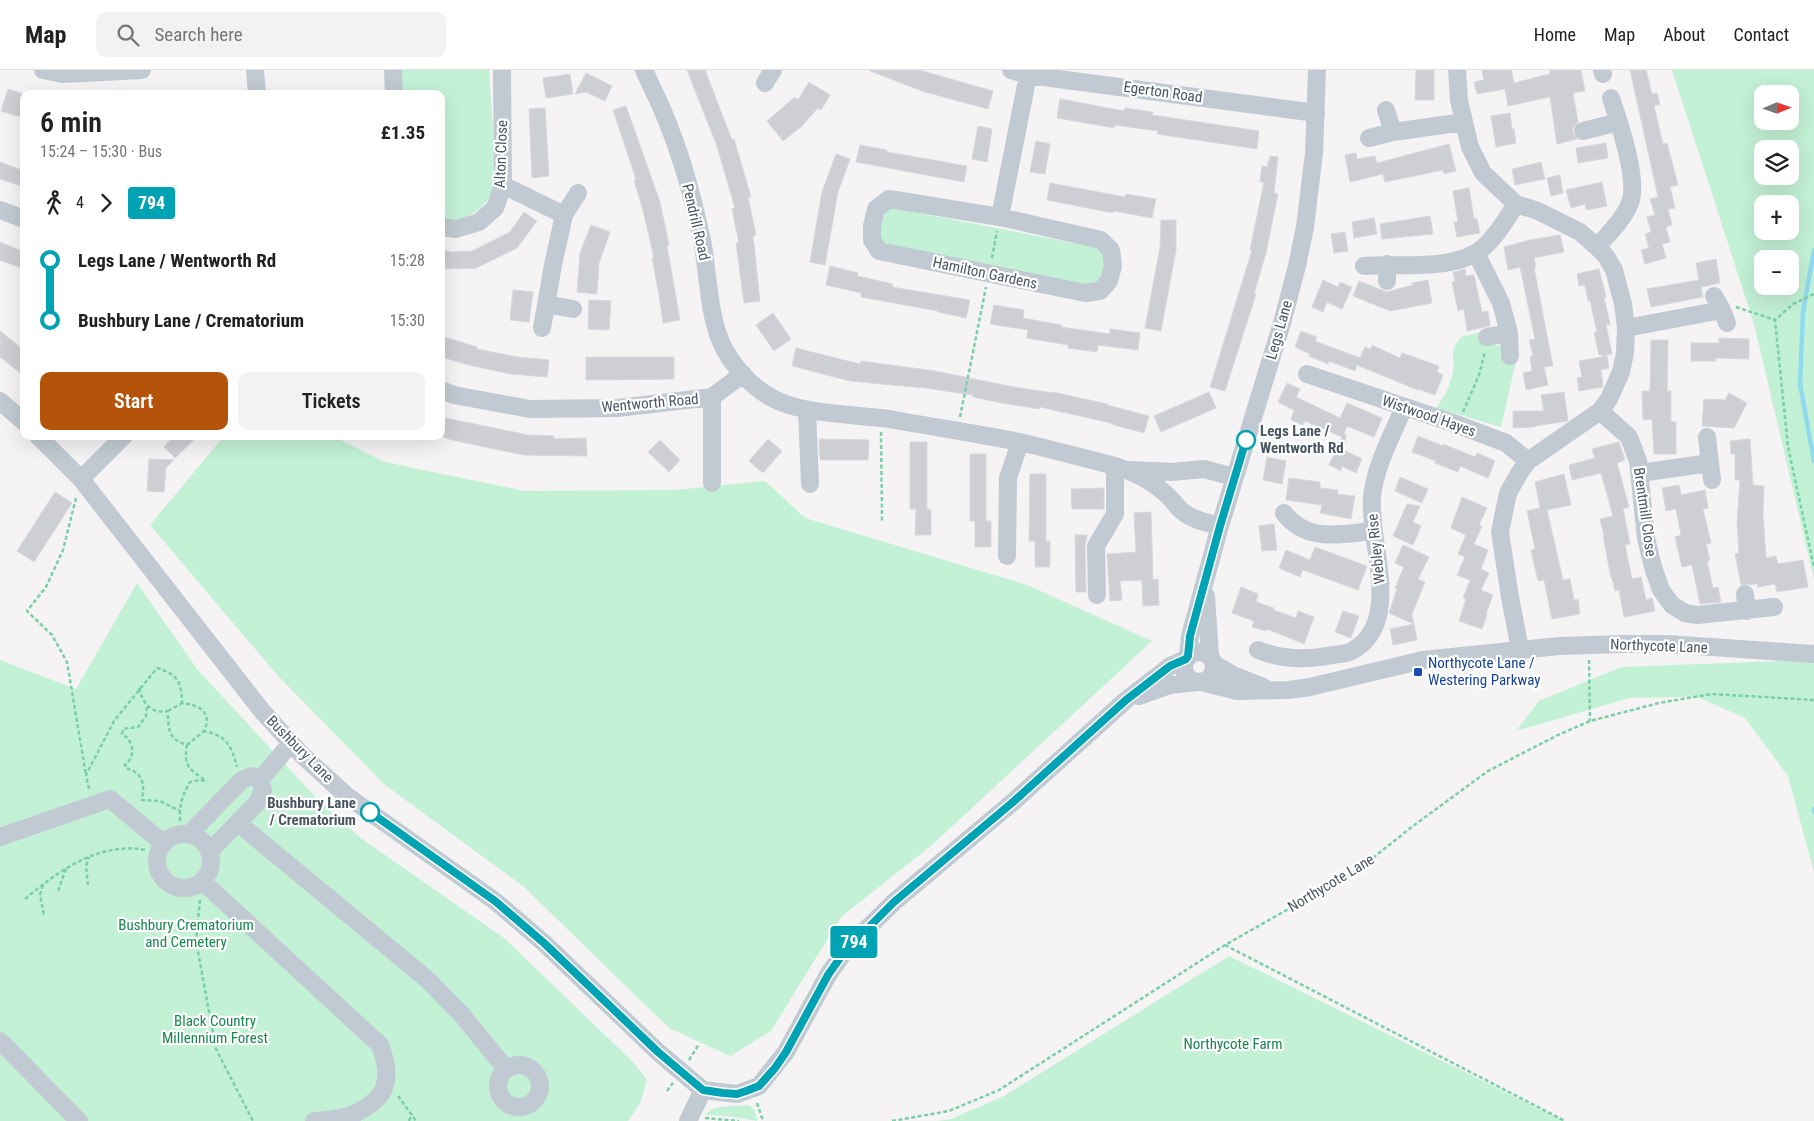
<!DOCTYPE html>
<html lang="en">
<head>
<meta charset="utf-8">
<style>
	:root { --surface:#fff; --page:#f2f2f2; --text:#222; --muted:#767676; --line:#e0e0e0; --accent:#b45309 }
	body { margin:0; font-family:"Roboto Condensed",sans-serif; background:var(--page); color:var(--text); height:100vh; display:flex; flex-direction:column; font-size:19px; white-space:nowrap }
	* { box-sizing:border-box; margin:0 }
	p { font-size:16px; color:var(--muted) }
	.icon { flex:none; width:28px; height:28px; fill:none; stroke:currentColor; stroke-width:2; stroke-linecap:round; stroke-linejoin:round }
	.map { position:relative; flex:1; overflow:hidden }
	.details { position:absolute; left:20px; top:20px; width:425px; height:350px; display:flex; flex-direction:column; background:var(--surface); border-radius:10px; box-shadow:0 5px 20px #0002 }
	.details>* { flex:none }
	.badge { padding:0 10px; border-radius:4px; font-size:18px; line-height:32px }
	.needle { width:32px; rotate:88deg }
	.controls { position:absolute; left:1754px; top:15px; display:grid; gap:10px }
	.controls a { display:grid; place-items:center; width:45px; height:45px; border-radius:10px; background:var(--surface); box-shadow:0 5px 20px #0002; font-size:25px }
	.map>.badge { position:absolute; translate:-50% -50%; box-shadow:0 0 0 2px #fff }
	.legs { display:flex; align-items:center; gap:8px; height:55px; padding:0 20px; font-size:16px }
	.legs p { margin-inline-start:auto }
	.headline { display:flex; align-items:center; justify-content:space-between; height:85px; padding:0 20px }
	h1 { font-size:28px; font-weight:600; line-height:38px }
	.action { display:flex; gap:10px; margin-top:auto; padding:10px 20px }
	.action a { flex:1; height:58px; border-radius:10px; background:var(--accent); color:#fff; font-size:20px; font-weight:600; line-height:58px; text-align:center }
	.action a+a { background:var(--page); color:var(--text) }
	ul { padding:0 20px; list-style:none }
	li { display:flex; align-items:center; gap:18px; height:60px; font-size:19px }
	li i { display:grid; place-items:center; width:8px; height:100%; margin:0 6px; background:currentColor }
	li i::after { content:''; width:12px; height:12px; margin:-6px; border:4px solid; border-radius:50%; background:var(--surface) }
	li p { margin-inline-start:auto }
	li:first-child i { background:linear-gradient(#0000 50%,currentColor 0) }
	li:last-child i { background:linear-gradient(currentColor 50%,#0000 0) }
	header { display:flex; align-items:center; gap:30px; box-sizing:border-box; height:70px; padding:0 25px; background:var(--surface); border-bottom:1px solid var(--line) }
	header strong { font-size:24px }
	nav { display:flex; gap:28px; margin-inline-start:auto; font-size:18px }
	.search { width:350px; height:45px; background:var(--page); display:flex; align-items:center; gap:12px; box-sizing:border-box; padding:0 18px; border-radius:10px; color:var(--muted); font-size:19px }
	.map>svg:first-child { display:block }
	.green { fill:#c3f1d5; fill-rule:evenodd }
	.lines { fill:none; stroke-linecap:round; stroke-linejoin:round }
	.stream { stroke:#90daee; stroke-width:4.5 }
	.building { fill:#cdcfd5; stroke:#d7d9de }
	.path { stroke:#7ad0a6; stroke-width:2.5; stroke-dasharray:4 2.5; stroke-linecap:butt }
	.minor { stroke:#c1cad2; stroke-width:18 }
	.line-1-casing { stroke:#fff; stroke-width:11 }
	.line-1 { stroke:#00a3b4; stroke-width:8 }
	.stop-1-dot { fill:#fff; stroke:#00a3b4; stroke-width:2.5 }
	.transit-dot { fill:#1a4fb4; stroke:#fff; stroke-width:2 }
	.labels { text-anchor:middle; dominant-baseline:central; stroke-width:4.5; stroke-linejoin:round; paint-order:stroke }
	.street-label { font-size:15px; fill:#4a5661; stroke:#fff }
	.stop-label { font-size:15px; font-weight:bold; fill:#4a5661; stroke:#fff; text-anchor:start }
	.transit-label { font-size:15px; fill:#164399; stroke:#fff; text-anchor:start }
	.park-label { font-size:15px; fill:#17864f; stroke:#fff }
</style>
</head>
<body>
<header>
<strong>Map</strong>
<div class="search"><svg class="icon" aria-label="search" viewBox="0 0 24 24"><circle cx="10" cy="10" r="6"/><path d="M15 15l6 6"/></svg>Search here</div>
<nav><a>Home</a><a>Map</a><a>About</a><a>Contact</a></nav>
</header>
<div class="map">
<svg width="1814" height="1051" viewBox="0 0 1814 1051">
	<rect width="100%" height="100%" fill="#f5f3f3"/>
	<path class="green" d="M400 0H489C491 24 492 49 494 73 495 84 497 97 496 108 493 134 467 155 441 149V24H402Z
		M1672 0H1814V509L1754 254ZM1762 24H1790V51H1762ZM1762 79H1790V106H1762ZM1762 134H1790V161H1762ZM1762 189H1790V216H1762Z
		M892 138 1099 178C1108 190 1104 199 1100 212L1091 217 886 176 879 168C879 155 880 146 892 138Z
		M1487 261 1489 273 1502 277 1503 293 1516 291 1501 357 1436 338C1444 327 1451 315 1453 301 1456 282 1447 286 1461 267Z
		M224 366H333L385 392 525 421 675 420 765 411 805 448 1027 515 1152 571 932 775 841 847 771 961 730 986 669 958 523 816 385 715 279 607 150 455Z
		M137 513 197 599 320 732 362 769 504 868 634 993 647 1010 640 1033 628 1051H0V590L76 619Z
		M1780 591 1814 592V802L1788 706 1745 648 1697 627 1629 628 1516 661 1539 631 1621 597Z
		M1229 886 1544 1041 1565 1051H937L951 1049 1004 1026Z
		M749 1035C754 1038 757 1045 757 1051L728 1046 707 1045 706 1043C719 1034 734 1037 749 1035Z"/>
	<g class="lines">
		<path class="stream" d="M1814 180 1803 242 1800 314 1814 391
			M1814 739V742"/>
	</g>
	<path class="building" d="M687 0H705L732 70 734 69 751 127H748L756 165 753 166 760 231 744 233 736 173H739L732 139 735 138 717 76Z
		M870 0H919L993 21 988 39 925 22 870 1Z
		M1416 0H1434V30H1415Z
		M1482 0H1511L1514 13 1550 4V0H1581L1585 21 1573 23 1578 52 1573 58V63L1577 69 1557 74 1550 27 1508 36 1505 19 1477 24 1474 12 1484 10Z
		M1630 0H1646L1652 24 1657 23 1660 34 1654 36 1663 74 1667 73 1678 115 1670 117 1675 138 1668 139 1672 155 1666 157 1670 172 1662 174 1666 188 1645 194 1641 180 1649 178 1645 164 1651 162 1647 147 1655 145 1650 129 1658 127Z
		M586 3 612 16 605 31 586 22 575 24Z
		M570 4 573 24 546 28 543 8Z
		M809 12 830 25 821 40 818 38 801 57 783 71 767 51 795 27 798 30Z
		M8 19 24 24V48L1 41Z
		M1060 29 1124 41 1125 38 1153 42 1152 45 1259 61 1257 79 1157 64 1158 61 1115 55 1114 58 1057 48Z
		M626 36 660 132 669 175 667 176 680 250 663 253 659 225 652 188H654L643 140 634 110 636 109 613 40Z
		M545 38 549 106 532 108 529 39Z
		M1510 43 1512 59H1514L1516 73 1496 77 1491 46Z
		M978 56 992 59 987 92 972 89Z
		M1036 71 1050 74 1045 104 1030 102Z
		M1606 73 1608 88 1578 93 1576 78Z
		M1449 74 1456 101 1444 104 1443 100 1385 112 1383 104 1350 112 1345 85 1356 83 1357 89 1375 86 1377 93Z
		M860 75 887 80V82L967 96 964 112 856 92Z
		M836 84 850 89 838 122 825 195 810 192 822 122Z
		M1270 86 1278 87 1274 123 1278 124 1266 183 1254 224H1256L1225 321 1210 317 1252 180H1250L1264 112H1260L1262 96 1267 97Z
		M0 92 24 101V117L0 109Z
		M1541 92 1545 109 1515 115 1512 99Z
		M1560 105 1563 123 1551 126 1547 108Z
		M1602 112 1607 136 1586 140 1585 134 1571 138 1566 120Z
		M1050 113 1125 127 1126 124 1156 129 1152 148 1114 141 1113 143 1047 130Z
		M1469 118 1474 149 1477 148 1480 163 1457 167 1454 152H1458L1453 121Z
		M524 142 537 151 517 178 476 198 441 199V179L451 182 472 181 510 162Z
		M1430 146 1433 164 1382 169 1380 154Z
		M1374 148 1377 164 1354 168 1352 152Z
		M1161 150H1176V180L1161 261 1145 258 1160 177Z
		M591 155 610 162 599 193 597 224 577 222 580 183Z
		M1345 162 1348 181 1334 183 1331 164Z
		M1560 165 1564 182 1534 188 1536 197 1534 198 1553 296 1544 297 1548 315 1526 320 1523 303 1532 301 1530 287 1533 286 1529 270 1535 269 1520 197 1508 200 1504 177 1530 170Z
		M0 172 24 182V199L0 190Z
		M1716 189 1720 213 1701 217 1703 227 1651 237 1647 219 1699 210 1696 193Z
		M830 196 858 203 857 206 893 214 892 217 970 230 966 248 938 242V241L861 227V223L826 215Z
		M1465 199 1466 206 1474 205 1482 242 1488 241 1490 256 1467 261 1464 239 1458 241 1452 212 1455 211 1453 202Z
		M1599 199 1606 227H1604L1610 254 1606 255 1612 284 1602 286V284L1599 285 1594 262H1597L1590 230 1588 231 1585 215 1579 216 1577 204Z
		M1323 210 1338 217 1340 212 1352 217 1342 239 1327 232 1323 242 1312 237Z
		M1428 210 1432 233 1390 241 1353 226 1359 211 1387 222 1413 215 1412 213Z
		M513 220 533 222 529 252 510 250Z
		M589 230 611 231 609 260 588 259Z
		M994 235 1024 240 1023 248 1061 255V257L1110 264V259L1140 263 1138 280 1098 275 1097 282 1068 278V275L1027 268 1028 260 990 254Z
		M773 243 791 269 774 281 756 255Z
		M0 261 24 280V306L0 287Z
		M1301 261 1317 267 1315 271 1360 288 1365 277 1371 279 1372 275 1400 288 1402 283 1439 296 1437 302 1443 305 1435 325 1418 319V320L1357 295 1355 301 1329 291 1328 294 1309 286 1310 284 1295 277Z
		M441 266 477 277V279L517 287 549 290 547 307 510 304 469 295 441 287Z
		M1719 268 1749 269V289L1716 288V291H1691V273H1719Z
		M1651 270H1668L1667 321H1671V352H1676V384H1654L1652 349 1643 350 1642 321H1650Z
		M796 278 860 294 861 291 935 301 1014 317 1053 323V322L1107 334V335L1149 346 1144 363 1111 354V353L1040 337 1039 339 1002 333 973 327V325L925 318 850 311 792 296Z
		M1607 286 1609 298 1601 300 1603 317 1579 321 1577 308 1582 307 1579 291Z
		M586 287H674V309L586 310Z
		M1287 313 1300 319 1296 327 1340 348 1347 333 1382 348 1374 367 1347 356 1344 364 1346 365 1344 380 1362 389 1356 403 1341 396V401L1329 395 1342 367 1305 351 1303 355 1291 350 1294 340 1278 332Z
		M1209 322 1216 338 1161 362 1154 346Z
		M1564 322 1568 351 1535 356V357L1513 358V341H1544L1541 325Z
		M1729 323 1747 333 1734 358 1702 356 1704 329 1725 330Z
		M441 347 528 365 554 366V369L586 368 587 386 523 385 452 370 441 366Z
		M174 366H198L175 388 164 377Z
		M1418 366 1443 376V374L1475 387 1477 383 1495 391 1488 408 1460 396 1458 402 1435 393 1436 391 1412 382Z
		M768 369 782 381 763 403 749 391Z
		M819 369 869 370 868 390H820Z
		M1750 369 1753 415 1764 416 1763 445 1766 488 1776 486 1778 494 1803 490 1808 517 1777 522 1775 514 1758 517 1757 514 1741 515 1735 484 1739 483 1737 452 1740 410H1735V384H1731L1730 371Z
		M660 370 680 390 669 402 648 382Z
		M910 372H927V439L931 440V465H915L916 439H910Z
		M1619 372 1625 390 1617 393 1629 437 1623 439 1630 474 1625 475 1632 509 1641 507 1646 530 1652 528 1655 541 1624 547 1619 520 1615 521 1612 508H1611L1603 465H1604L1600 449 1613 446 1601 403 1572 410 1569 395 1595 388 1592 379Z
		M970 384H986V451H991V477H975V451H970Z
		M1267 387 1286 391 1282 414 1263 410Z
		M149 389 174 390 166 398 164 422 147 421Z
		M1030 404H1046V471H1050V497H1035V471H1029Z
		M1564 404 1571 435 1547 440 1563 510 1570 509 1574 530 1578 529 1580 544 1552 549 1544 510 1538 511 1531 480 1535 479 1527 441 1540 438 1535 412Z
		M1400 407 1428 419 1422 433 1395 421Z
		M1289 408 1320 412V418L1338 420 1337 424 1355 426 1351 449 1320 443 1322 435 1286 430Z
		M1679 415 1681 425 1705 420 1708 438 1703 439 1711 473 1706 474 1710 490 1707 491 1713 518 1718 517 1721 532 1700 534 1692 495 1682 497 1675 467 1681 465 1676 439 1666 441 1662 418Z
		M1104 418V439H1072L1071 419Z
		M55 422 72 433 34 492 17 481Z
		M1462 427 1487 438 1479 455 1482 456 1474 474 1488 480 1481 499 1489 503 1481 520 1493 525 1486 544 1487 545 1482 559 1459 551 1466 529 1463 528 1470 510 1457 505 1465 487 1458 484 1466 465 1451 458Z
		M1407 434 1420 436 1413 452 1421 456 1413 475 1393 466Z
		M1151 442 1153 510 1158 509 1159 535 1143 536 1142 510 1120 511 1122 530 1110 531 1107 484 1136 482 1134 443Z
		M1274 454 1277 480 1262 481 1259 456Z
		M1075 465H1087L1085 476 1086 522H1076Z
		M1403 475 1429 487 1418 509 1425 512 1412 544 1414 554 1389 543 1397 519 1395 518 1404 497 1395 493Z
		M1315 477 1367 496 1358 520 1303 500 1300 507 1279 498 1286 480 1310 490Z
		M1241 517 1258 524 1256 532 1274 538 1273 540 1296 548 1298 541 1314 547 1304 574 1267 559 1266 561 1252 557 1254 551 1232 543Z
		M1343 541 1359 546 1351 568 1335 562Z
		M1414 554 1417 570 1393 575 1390 559Z"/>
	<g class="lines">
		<path class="path" d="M992 188 997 161
			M1814 224 1793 234 1775 250 1788 377 1814 497
			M1736 237 1775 250
			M1463 342 1479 305 1485 281
			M960 347 986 217
			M881 362 882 451
			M76 428 63 480 46 517 27 541 52 565 67 592 86 705
			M1589 590 1590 651
			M139 618C143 634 151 644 168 641 168 659 168 669 187 675 183 697 190 700 207 711
			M147 637 146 646 138 657 123 659 122 664C134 671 136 686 125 695V698C143 702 145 714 142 730L160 731 180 741
			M168 641 182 633
			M187 675 204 661
			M89 719 86 705 114 651 157 598C177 604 182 612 182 633 199 635 213 642 204 661 227 666 231 675 237 697
			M180 751C179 736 182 725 190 712L200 710 205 711
			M43 815 40 825 44 845
			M88 815 86 796 89 787
			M58 821 66 799
			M25 829C58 801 100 771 146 780
			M200 830 196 871 216 979 253 1051
			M1225 875 1565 1051
			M689 990 699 974
			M667 1021 673 1013
			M398 1026 416 1051
			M757 1033 763 1051
			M705 1048 739 1051
			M409 1051 412 1044
			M892 1051 949 1041 999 1020 1225 875 1359 799 1413 756 1488 701 1558 665 1590 651 1659 633 1712 624 1814 630"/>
		<path class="minor" d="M43 0 63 4 142 0
			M255 0 257 24
			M393 0 394 24
			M644 0C653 20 663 39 670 59 682 89 691 122 698 153 701 165 704 178 705 190 709 218 710 246 721 272 731 295 752 318 774 329 805 345 854 344 889 349 932 357 976 363 1019 372 1051 379 1083 388 1115 396 1134 402 1155 413 1169 427 1174 432 1178 438 1183 442 1193 450 1208 453 1220 456
			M1011 0 1028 5 1316 43
			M1457 0 1459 30 1464 52 1470 77 1483 103 1516 134 1538 141 1580 162 1597 177 1606 186 1614 200 1623 234 1626 258 1625 283 1621 302 1609 329 1600 341 1528 391 1520 402 1508 423 1500 462 1510 527 1520 579
			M1602 0 1603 4
			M765 13 773 0
			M1386 40 1393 62
			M1583 61 1619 52
			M1369 68 1393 62 1464 52
			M503 115 564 145
			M889 129 1000 147 1101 170 1111 180 1113 196 1109 211 1100 221 1085 223 879 181 872 170V156L876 139Z
			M0 140 24 149
			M1000 147 1029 0
			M441 157 456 159 479 152 495 138 503 115 502 0
			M1597 177C1609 163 1623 150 1630 133 1639 110 1619 52 1611 28
			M1476 183 1501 233 1509 263 1510 286
			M1387 194V211
			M1364 196C1400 193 1456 202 1484 177 1497 165 1507 149 1516 134
			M1714 226 1722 240 1727 253
			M546 234 573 239
			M542 258 553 195 564 145 578 123
			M1626 258 1722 240
			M1487 267 1509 263
			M1307 304 1456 354 1506 373 1528 391
			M441 320 454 325 530 339 618 338 712 327 743 304
			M0 331 24 352
			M807 340 810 414
			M1600 341 1629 367 1638 391 1646 468 1653 497 1661 520 1672 535 1685 543 1697 545 1774 537
			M38 366 81 409 262 641 303 686 347 726 495 831 544 873 658 982 703 1020 737 1024 759 1016 786 982 828 905 847 878 894 832 1013 732 1126 630 1170 596 1186 589
			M1707 367 1712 410
			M1131 400 1172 402 1204 399 1234 407
			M1640 403 1710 393
			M81 409 124 366
			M712 413V327
			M1284 443C1307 473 1340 464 1373 461
			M1007 486 1008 408 1020 372
			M1745 524 1747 541
			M1097 525 1096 476 1115 444V396
			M1206 526 1210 586
			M1258 580C1282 590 1307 590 1333 585 1339 584 1346 584 1352 581 1404 552 1368 473 1372 427 1375 396 1392 366 1404 337
			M1184 597a15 15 0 1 1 30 0a15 15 0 1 1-30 0Z
			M1188 586 1190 566 1220 456 1282 253 1297 196 1305 157 1314 83 1317 0
			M1214 594 1235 606 1263 617
			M1201 612 1237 621 1289 620 1310 617 1423 590 1559 576 1622 574H1668L1814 584
			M1139 626 1170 615 1197 612
			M238 753 428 910 462 945 506 999
			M157 791a27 27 0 1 1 54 0a27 27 0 1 1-54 0Z
			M189 764 242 710 252 706 260 710
			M0 767 110 729 163 773
			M209 782 257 733 263 720 260 710 291 673
			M202 811 380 975C384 986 388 998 386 1010 384 1029 362 1042 345 1047 335 1050 324 1050 314 1051
			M0 971 79 1051
			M498 1016a21 21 0 1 1 42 0a21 21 0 1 1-42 0Z
			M688 1051 703 1020"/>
	</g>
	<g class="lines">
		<g class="line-1-casing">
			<path id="line-1" d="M370 742 495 831 544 873 658 982 703 1020 723 1023 737 1024 746 1021 759 1016 775 998 786 982 828 905 847 878 859 867 894 832 1013 732 1126 630 1170 596 1186 589 1188 586 1190 566 1220 456 1246 370"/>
		</g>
		<use href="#line-1" class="line-1"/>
	</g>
	<g class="stop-1-dot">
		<circle cx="1246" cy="370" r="9"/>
		<circle cx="370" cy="742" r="9"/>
	</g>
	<rect class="transit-dot" x="1413" y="597" width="10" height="10" rx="2.5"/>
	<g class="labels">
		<g class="street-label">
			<text transform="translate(1163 22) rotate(8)">Egerton Road</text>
			<text transform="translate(501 84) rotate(-88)">Alton Close</text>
			<text transform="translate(696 152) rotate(77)">Pendrill Road</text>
			<text transform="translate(985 203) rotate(12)">Hamilton Gardens</text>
			<text transform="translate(1279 260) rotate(-74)">Legs Lane</text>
			<text transform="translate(650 333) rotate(-5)">Wentworth Road</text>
			<text transform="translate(1429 346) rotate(19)">Wistwood Hayes</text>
			<text transform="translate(1645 442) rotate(82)">Brentmill Close</text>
			<text transform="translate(1376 479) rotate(-96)">Webley Rise</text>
			<text transform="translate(1659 576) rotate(2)">Northycote Lane</text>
			<text transform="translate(300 679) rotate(45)">Bushbury Lane</text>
			<text transform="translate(1331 813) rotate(-31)">Northycote Lane</text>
		</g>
		<g class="stop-label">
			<text x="1260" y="361">Legs Lane /<tspan x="1260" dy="17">Wentworth Rd</tspan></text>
			<text x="356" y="733" text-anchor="end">Bushbury Lane<tspan x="356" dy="17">/ Crematorium</tspan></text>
		</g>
		<g class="transit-label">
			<text x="1428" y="593">Northycote Lane /<tspan x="1428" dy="17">Westering Parkway</tspan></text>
		</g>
		<g class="park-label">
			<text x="186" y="855">Bushbury Crematorium<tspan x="186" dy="17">and Cemetery</tspan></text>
			<text x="215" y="951">Black Country<tspan x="215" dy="17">Millennium Forest</tspan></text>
			<text x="1233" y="974">Northycote Farm</text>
		</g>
	</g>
</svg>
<div class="controls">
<a><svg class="needle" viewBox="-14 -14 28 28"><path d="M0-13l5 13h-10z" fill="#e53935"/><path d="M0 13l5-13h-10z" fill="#767676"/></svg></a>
<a><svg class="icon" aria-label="layers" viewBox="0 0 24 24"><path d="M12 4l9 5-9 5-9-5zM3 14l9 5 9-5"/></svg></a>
<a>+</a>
<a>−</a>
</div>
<b class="badge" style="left:854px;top:872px;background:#00a3b4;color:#fff">794</b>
<section class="details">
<div class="headline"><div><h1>6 min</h1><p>15:24 – 15:30 · Bus</p></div><b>£1.35</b></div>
<div class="legs"><svg class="icon" aria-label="walk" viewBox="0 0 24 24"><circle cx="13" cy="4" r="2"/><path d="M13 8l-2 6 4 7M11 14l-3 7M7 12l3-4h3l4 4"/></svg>4<svg class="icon" aria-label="forward" viewBox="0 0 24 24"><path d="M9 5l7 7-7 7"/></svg><b class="badge" style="background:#00a3b4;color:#fff">794</b></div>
<ul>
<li><i style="color:#00a3b4"></i><b>Legs Lane / Wentworth Rd</b><p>15:28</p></li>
<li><i style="color:#00a3b4"></i><b>Bushbury Lane / Crematorium</b><p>15:30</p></li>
</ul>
<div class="action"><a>Start</a><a>Tickets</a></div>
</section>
</div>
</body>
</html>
